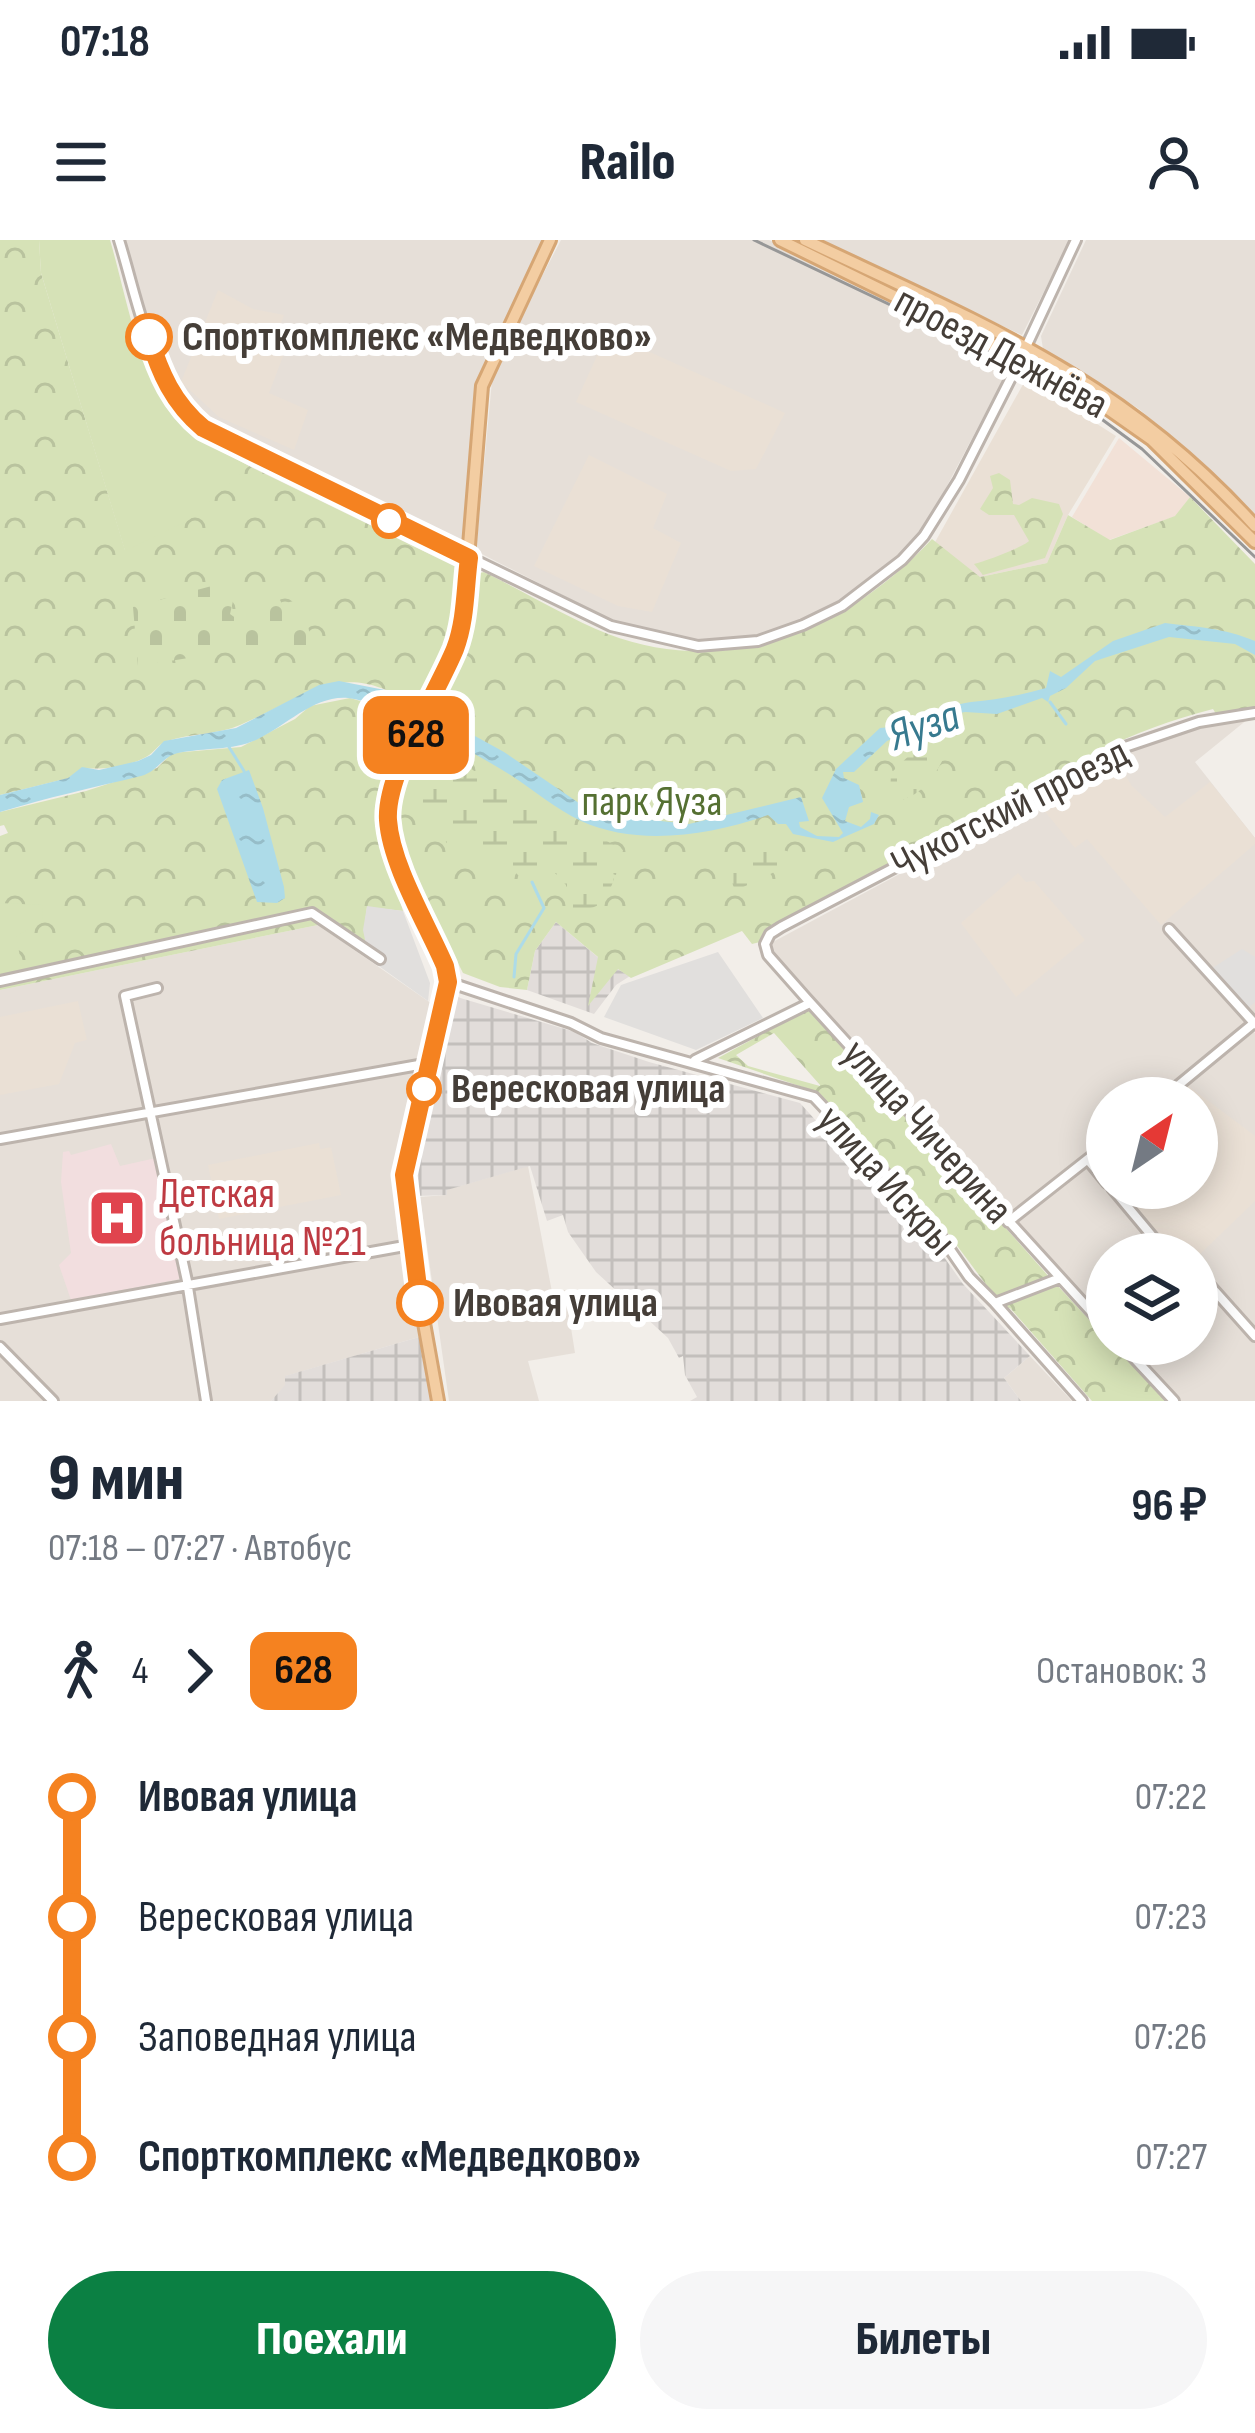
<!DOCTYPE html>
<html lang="ru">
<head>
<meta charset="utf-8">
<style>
	:root { --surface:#fff; --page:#f6f6f7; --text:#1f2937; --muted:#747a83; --accent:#0b8043 }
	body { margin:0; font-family:"Sofia Sans Condensed",sans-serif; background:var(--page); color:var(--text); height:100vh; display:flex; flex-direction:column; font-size:45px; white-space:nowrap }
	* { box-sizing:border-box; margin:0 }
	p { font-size:39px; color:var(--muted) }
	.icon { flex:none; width:66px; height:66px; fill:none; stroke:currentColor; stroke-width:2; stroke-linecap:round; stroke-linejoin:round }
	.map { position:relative; height:1161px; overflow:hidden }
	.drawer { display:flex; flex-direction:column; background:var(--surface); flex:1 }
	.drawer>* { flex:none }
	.badge { padding:0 24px; border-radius:18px; font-size:42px; line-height:78px }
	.needle { width:78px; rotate:35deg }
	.controls { position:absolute; left:1086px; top:837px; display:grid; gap:24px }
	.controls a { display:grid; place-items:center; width:132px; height:132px; border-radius:50%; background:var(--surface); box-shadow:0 6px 30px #0003; font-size:60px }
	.map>.badge { position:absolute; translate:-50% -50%; box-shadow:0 0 0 6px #fff }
	.legs { display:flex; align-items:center; gap:18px; height:132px; padding:0 48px; font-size:39px }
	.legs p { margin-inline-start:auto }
	.overview { display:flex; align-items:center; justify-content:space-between; height:204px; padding:0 48px }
	h1 { font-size:66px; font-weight:800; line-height:90px }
	.cta { display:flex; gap:24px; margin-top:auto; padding:24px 48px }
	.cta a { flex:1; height:138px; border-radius:72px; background:var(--accent); color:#fff; font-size:48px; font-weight:800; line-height:138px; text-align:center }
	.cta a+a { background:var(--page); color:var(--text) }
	ul { padding:0 48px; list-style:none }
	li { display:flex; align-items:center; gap:42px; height:120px; font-size:45px }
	li i { display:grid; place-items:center; width:18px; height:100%; margin:0 15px; background:currentColor }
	li i::after { content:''; width:30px; height:30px; margin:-15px; border:9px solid; border-radius:50%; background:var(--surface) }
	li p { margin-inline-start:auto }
	li:first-child i { background:linear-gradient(#0000 50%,currentColor 0) }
	li:last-child i { background:linear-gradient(currentColor 50%,#0000 0) }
	.status { display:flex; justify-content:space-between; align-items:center; height:84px; padding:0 60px; background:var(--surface); direction:ltr }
	.status svg { height:33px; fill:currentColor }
	header { display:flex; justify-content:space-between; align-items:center; height:156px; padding:0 48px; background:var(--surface); font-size:54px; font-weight:800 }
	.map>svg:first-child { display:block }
	.residential { fill:#e6dfd8 }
	.commercial { fill:#f2e1d7 }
	.industrial { fill:url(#industrial-grid) }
	.education { fill:#eae0d5 }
	.medical { fill:#f2dedf }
	.forest { fill:url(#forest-crowns); fill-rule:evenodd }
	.wetland { fill:url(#wetland-marsh) }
	.cemetery { fill:url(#cemetery-stones) }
	.pitch { fill:#d6e2b7 }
	.parking { fill:#e1dfdd }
	.water { fill:url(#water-ripples) }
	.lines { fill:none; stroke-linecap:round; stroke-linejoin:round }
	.stream { stroke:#addbe8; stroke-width:3 }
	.minor-casing { stroke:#bdb4ad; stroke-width:14 }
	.major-casing { stroke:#d6a674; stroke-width:16 }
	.minor { stroke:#fff; stroke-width:8 }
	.major { stroke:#f3cda2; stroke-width:10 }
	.tram { stroke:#979797; stroke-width:3 }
	.line-1-casing { stroke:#fff; stroke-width:27 }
	.line-1 { stroke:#f58220; stroke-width:18 }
	.stop-1-dot { fill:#fff; stroke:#f58220; stroke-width:6 }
	.labels { text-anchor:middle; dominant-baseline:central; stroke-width:12; stroke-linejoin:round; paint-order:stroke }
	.stop-label { font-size:42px; font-weight:bold; fill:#453e38; stroke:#fff; text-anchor:start }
	.street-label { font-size:42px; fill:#453e38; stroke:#fff }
	.park-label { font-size:42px; fill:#557032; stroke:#fff }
	.health-label { font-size:42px; fill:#be3a42; stroke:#fff; text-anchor:start }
	.water-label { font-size:45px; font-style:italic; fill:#377a8f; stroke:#fff }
</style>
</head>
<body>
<div class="status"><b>07:18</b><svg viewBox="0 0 49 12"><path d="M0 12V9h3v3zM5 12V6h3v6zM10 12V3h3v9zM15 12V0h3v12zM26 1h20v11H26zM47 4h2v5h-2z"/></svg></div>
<header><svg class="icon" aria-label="menu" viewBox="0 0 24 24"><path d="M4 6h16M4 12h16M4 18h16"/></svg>Railo<svg class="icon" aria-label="person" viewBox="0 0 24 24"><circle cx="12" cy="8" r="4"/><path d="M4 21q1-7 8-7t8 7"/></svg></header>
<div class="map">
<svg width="1255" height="1161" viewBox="0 0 1255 1161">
	<defs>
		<pattern id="industrial-grid" width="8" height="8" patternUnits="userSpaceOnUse" patternTransform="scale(3)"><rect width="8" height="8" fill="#e2ddda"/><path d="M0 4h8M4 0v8" fill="none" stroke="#c3bfbc"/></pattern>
		<pattern id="forest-crowns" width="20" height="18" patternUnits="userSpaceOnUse" patternTransform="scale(3)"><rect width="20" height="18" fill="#d6e2b7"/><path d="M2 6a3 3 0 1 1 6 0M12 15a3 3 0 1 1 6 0" fill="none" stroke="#b9c39e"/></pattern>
		<pattern id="wetland-marsh" width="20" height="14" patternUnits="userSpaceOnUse" patternTransform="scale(3)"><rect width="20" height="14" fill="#d6e2b7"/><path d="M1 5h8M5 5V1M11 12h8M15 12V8" fill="none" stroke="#b9c39e"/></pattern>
		<pattern id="cemetery-stones" width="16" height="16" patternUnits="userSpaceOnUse" patternTransform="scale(3)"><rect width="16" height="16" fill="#d6e2b7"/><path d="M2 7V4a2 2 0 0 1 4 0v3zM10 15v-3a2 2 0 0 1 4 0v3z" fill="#b9c39e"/></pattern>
		<pattern id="water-ripples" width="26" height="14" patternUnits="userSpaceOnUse" patternTransform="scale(3)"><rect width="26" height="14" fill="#addbe8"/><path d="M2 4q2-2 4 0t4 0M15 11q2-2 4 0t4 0" fill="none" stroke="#96bdc8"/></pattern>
	</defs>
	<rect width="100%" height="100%" fill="#f2eee9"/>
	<path class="residential" d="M124 0H543L475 148 467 302 455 304 302 233 226 195 186 166 163 127Z
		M561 0H769L1006 113 1010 120 1008 130 928 282 906 310 852 353 799 382 757 396 696 401 652 392 611 380 476 311 493 130Z
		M818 0H1070L1022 95Z
		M1086 0H1255V277L1203 224 1139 169 1043 109 1041 96Z
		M1248 479 1195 522 1255 598V781L1157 858H1107V899L1012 977 1006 976 770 711 771 703 1129 511 1201 487Z
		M318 685 438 768 399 932 402 1002 419 1097 286 1136V1145L271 1161H0V750Z
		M1253 792 1255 793V1091L1211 1038 1197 1027V1014H1170L1116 948H1197V858H1172Z
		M528 926 552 1052 565 1050 575 1113 528 1121 539 1161H449L420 957 446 955V950Z
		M1087 926 1163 1014H1107V1084L1015 984Z
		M1197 1037 1255 1102V1161H1178L1125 1104H1197Z
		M1030 1116 1072 1161H1021L1004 1138Z"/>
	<path class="commercial" d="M1119 198 1190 257 1176 276 1109 300 1072 277Z"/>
	<path class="industrial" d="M556 682 600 719 630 736 616 745 594 774 527 750 535 711Z
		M457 757 575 792 592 803 649 822 800 863 855 924 881 940 920 983 963 1044 1030 1116 1004 1138 1021 1161H690L697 1157 685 1135 683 1116 679 1118 668 1098 596 1032 568 992 563 975 547 981 530 926 447 950V955L416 956 413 927Z
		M419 1097 431 1161H271L285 1145V1136Z"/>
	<path class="education" d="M218 50 253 69 284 75 273 105 285 111 269 153 308 170 294 210 219 177 181 142Z
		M606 96 621 99 785 173 756 229 731 231 576 162Z
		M1026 139 1116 196 1068 275 1047 323 980 337 934 304Z
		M589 215 667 254 653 288 681 303 652 372 618 366 534 326Z
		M1121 528 1132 546 1165 577 1210 542 1255 598V604L1161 685 1087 599 1075 608 1042 568Z
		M1018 633 1026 642 1034 641 1085 700 1016 757 961 683Z
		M78 761 87 800 75 803 59 844 0 855V777Z
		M1187 845 1255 896V961L1197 1017V1014H1175L1165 1007 1116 948H1197V858H1172Z
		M319 903 320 909 331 907 341 955 219 979 208 925Z"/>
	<path class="medical" d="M111 904 120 926 156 918 180 1039 71 1060 59 1025 71 1013 61 942 63 912 69 911 71 915Z"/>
	<path class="forest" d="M0 0H39L41 33 125 310 249 226 456 327 453 388 420 469C342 415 313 454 240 485 218 495 191 493 167 501 158 504 154 513 146 517 128 527 102 530 82 528L69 538 0 555Z
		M999 233 1010 240 1013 264 1019 265 1032 258 1059 264 1063 274 1045 318 983 335 974 324C986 321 1023 307 1029 301L1014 275H989L980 269 993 248 990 236Z
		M1190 257 1255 324V468L1216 474 1213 469C1171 480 1134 493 1096 513L1098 517 768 690 760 702 752 704 742 691 631 738 618 729 588 766 598 717 556 682 535 711 527 750 500 747 463 733 399 606 395 572 403 538 467 396 476 334 484 332C525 352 566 377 608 394 730 440 847 390 932 299L980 337 1047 323 1068 275 1110 300 1175 276Z
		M350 458 378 466 414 484C370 572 378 579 403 671L367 667 364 690 369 719 318 685 0 750V596L8 593 4 585 0 586V572L86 551 157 528 172 513 241 507 295 479 310 466Z
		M806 770 815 773 1051 1039 996 1058 932 972 814 851 718 818ZM774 793 820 845V846L748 826 736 815Z
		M1057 1045 1107 1099V1104H1112L1166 1161H1092L1010 1068 1006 1070 1003 1067 1005 1062Z"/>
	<path class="wetland" d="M937 498 945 515C936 535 921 557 897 561L890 556 891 533 919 506Z
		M440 509 573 594 605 600 623 610 616 635 608 633 614 639C604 667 597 671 567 668L566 645 554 632 542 633 537 643 529 646 501 618 448 605 433 580 427 577 423 584 416 578 430 525Z
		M779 609 790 612 791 624 735 651 728 630 734 615Z"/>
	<path class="cemetery" d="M238 339 230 374 237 379 260 381 265 361 280 360 282 364 305 358 311 408 239 410 138 426 133 367Z"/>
	<path class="pitch" d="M39 0H110C125 50 140 142 177 179 197 199 224 212 249 226L189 280 125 311 41 33Z
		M0 663 42 665 43 682 16 696 23 732 0 737Z"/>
	<path class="parking" d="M367 666 403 671 430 743 428 761 369 719 363 690Z
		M1242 709 1255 717V762L1246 770 1211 729Z
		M718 712 763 778 696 810 604 777 621 745Z"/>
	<path class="water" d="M1165 383C1197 387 1224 388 1255 401V415L1235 404 1169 397 1095 421 1066 448 1050 456 1048 462 1042 458 997 474 965 472 935 478 887 501 854 532H843L844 538 859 545 863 562 849 567 845 581 861 587 870 579 871 572 879 575 874 584 833 602 793 594 786 584H778L768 575C711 595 638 607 581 581 556 569 535 551 512 536 478 515 444 496 407 481 387 473 369 460 348 458 315 455 287 485 258 499 233 511 206 507 178 513 163 516 157 532 141 536 95 547 46 558 0 572V555L68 538 82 527 99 530 138 521 151 515 164 501 236 488 319 445 339 441 395 452 504 512 595 574 689 584 801 557 809 581 799 582 800 587 817 596 839 597 843 593 822 558 836 529 880 488C909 486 940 466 971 462 997 460 1021 455 1046 448L1050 431 1061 437 1113 401Z
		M249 530 263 568 284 647 285 658 277 663 257 662 217 549 222 540Z"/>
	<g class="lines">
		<path class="stream" d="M1050 462 1066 484
			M229 507 244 531
			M463 507V528
			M514 737 516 714 544 668 532 642"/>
		<g class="minor-casing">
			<path id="minor" d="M119 0C139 64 150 142 203 188L611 386 698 406 758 401 803 385 842 366 902 320 924 296 959 240 1017 126 1076 0
				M1169 689 1255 784
				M0 741 312 673 380 719
				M448 742 571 783 601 798 814 857 931 982 969 1037 995 1063
				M157 748 125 756 187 1041 206 1161
				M695 820 810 763
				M1163 858 1254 783
				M0 899 430 823
				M1088 920 1107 943
				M1112 948 1167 1014
				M1008 982 1107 904
				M1197 1031 1255 1096
				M1060 1038 995 1063 1082 1161
				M0 1079 410 1005
				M1107 1089 806 758 768 715 765 704 770 694 781 687 1125 507 1199 482 1255 473
				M1121 1104 1174 1161
				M0 1107 53 1161"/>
		</g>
		<g class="major-casing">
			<path id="major" d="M780 0 1071 143 1152 200 1255 302
				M805 0C980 83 1122 138 1255 286
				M438 1161 410 1005 404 935 445 765 448 735 392 604 388 570 397 536 456 404 463 379 482 146 550 0"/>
		</g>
		<use href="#minor" class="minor"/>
		<use href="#major" class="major"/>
		<path class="tram" d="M754 0 1004 119 1069 155 1142 209 1255 317"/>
	</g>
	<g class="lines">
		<g class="line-1-casing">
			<path id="line-1" d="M149 97C160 133 173 163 203 188L469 318C465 348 466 380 455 409 437 453 385 534 388 580 391 625 427 684 445 726L448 742 404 935 420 1063"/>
		</g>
		<use href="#line-1" class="line-1"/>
	</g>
	<defs>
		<g id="hospital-square" transform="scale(3)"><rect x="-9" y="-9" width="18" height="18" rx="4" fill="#e0444e" stroke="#fff"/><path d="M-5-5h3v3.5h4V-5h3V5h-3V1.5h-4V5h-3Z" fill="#fff"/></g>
	</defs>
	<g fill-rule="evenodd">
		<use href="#hospital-square" x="117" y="978"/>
	</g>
	<g class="stop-1-dot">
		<circle cx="149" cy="97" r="21"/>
		<circle cx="389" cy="281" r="15"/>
		<circle cx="424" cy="849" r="15"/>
		<circle cx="420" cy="1063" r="21"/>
	</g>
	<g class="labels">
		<g class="stop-label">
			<text x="182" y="97">Спорткомплекс «Медведково»</text>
			<text x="451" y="849">Вересковая улица</text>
			<text x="453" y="1063">Ивовая улица</text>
		</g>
		<g class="street-label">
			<text transform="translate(1001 113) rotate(28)">проезд Дежнёва</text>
			<text transform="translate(1010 569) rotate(-27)">Чукотский проезд</text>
			<text transform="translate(927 892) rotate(48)">улица Чичерина</text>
			<text transform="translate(886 941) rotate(48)">улица Искры</text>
		</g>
		<g class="park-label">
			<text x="652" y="562">парк Яуза</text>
		</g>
		<g class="health-label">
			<text x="159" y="954">Детская<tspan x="159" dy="48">больница №21</tspan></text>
		</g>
		<g class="water-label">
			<text transform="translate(924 486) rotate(-19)">Яуза</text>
		</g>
	</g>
</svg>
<div class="controls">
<a><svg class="needle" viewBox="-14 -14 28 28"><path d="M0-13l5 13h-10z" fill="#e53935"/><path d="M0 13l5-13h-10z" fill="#747a83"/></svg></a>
<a><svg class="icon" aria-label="layers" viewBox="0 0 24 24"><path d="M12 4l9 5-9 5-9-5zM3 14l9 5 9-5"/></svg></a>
</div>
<b class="badge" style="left:416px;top:495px;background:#f58220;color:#111">628</b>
</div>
<section class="drawer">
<div class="overview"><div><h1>9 мин</h1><p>07:18 – 07:27 · Автобус</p></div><b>96 ₽</b></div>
<div class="legs"><svg class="icon" aria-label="walk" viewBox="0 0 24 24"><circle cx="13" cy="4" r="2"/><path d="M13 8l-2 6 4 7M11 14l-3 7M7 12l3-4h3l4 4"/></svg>4<svg class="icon" aria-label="forward" viewBox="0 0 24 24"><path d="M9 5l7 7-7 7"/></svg><b class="badge" style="background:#f58220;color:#111">628</b><p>Остановок: 3</p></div>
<ul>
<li><i style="color:#f58220"></i><b>Ивовая улица</b><p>07:22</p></li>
<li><i style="color:#f58220"></i><span>Вересковая улица</span><p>07:23</p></li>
<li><i style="color:#f58220"></i><span>Заповедная улица</span><p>07:26</p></li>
<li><i style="color:#f58220"></i><b>Спорткомплекс «Медведково»</b><p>07:27</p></li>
</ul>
<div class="cta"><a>Поехали</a><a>Билеты</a></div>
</section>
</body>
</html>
